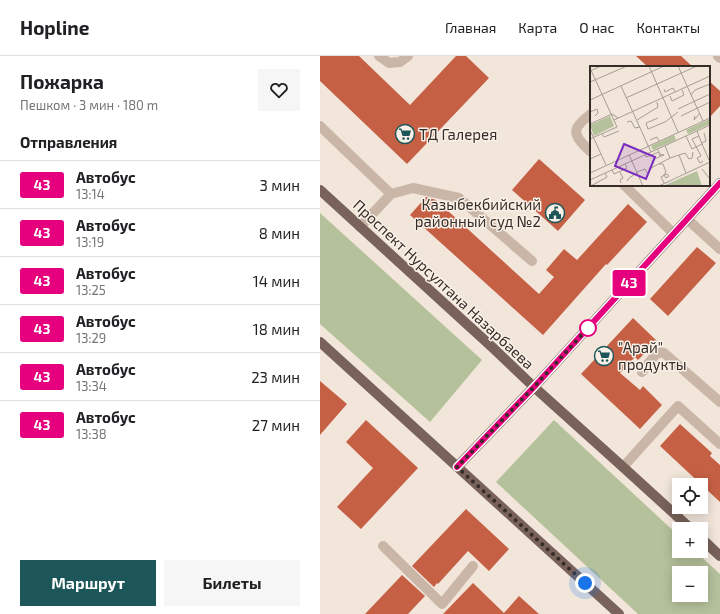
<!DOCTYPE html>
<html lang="ru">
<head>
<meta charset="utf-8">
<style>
	:root { --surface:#fff; --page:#f6f6f6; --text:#202124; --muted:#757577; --line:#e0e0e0; --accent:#1d5658 }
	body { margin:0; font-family:"Exo 2",sans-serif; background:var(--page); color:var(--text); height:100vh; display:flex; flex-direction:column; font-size:15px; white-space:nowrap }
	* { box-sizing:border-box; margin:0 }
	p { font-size:13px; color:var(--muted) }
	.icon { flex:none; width:22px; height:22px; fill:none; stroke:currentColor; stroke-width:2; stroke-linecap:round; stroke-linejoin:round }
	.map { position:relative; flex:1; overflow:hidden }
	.sheet { display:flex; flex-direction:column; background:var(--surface); width:320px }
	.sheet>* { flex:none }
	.badge { padding:0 8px; border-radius:3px; font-size:14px; line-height:26px }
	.buttons { position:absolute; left:352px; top:422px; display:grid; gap:8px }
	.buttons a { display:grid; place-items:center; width:36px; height:36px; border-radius:0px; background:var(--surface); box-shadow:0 2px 10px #0003; font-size:20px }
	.you { position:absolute; width:20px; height:20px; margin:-10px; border:3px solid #fff; border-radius:50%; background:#1a73e8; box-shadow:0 0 0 6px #1a73e833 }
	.map>.badge { position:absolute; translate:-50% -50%; box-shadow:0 0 0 2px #fff }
	h2 { padding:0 20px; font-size:15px; line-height:36px }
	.round { display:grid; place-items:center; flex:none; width:42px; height:42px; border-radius:0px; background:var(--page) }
	.headline { display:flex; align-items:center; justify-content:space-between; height:68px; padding:0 20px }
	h1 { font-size:19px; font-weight:700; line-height:30px }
	.action { display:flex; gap:8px; margin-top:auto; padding:8px 20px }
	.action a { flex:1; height:46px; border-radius:0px; background:var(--accent); color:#fff; font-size:16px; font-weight:700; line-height:46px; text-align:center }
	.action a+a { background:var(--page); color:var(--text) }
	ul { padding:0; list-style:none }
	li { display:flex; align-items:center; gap:12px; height:48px; padding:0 20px; border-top:1px solid var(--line) }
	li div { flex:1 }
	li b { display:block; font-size:15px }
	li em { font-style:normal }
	li .badge { min-width:44px; font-weight:700; text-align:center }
	header { display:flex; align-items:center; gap:24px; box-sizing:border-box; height:56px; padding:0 20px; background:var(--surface); border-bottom:1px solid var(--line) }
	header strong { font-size:19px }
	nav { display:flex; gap:22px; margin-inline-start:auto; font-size:14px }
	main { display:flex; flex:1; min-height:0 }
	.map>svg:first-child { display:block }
	.green { fill:#b5c19b; fill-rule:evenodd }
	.building { fill:#c66045 }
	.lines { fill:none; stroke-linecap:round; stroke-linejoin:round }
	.minor { stroke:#cab6a7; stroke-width:10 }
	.major { stroke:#786259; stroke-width:10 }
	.line-casing { stroke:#fff; stroke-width:9 }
	.line { stroke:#e6007e; stroke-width:6 }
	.walk { stroke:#362c28; stroke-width:4; stroke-dasharray:0 7.2 }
	.stop-dot { fill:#fff; stroke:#e6007e; stroke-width:2 }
	.labels { text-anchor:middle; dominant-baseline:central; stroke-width:3; stroke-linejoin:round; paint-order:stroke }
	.poi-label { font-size:15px; fill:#362c28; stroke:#f9f0e7; text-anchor:start }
	.street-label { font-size:15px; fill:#362c28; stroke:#f9f0e7 }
	.inset-road { fill:none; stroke:#a79c93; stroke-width:1 }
	.view { fill:#7b2cbf; fill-opacity:0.15; stroke:#7b2cbf; stroke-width:2 }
	.inset-edge { fill:none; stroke:#362c28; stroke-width:2 }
</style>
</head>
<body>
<header>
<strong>Hopline</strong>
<nav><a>Главная</a><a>Карта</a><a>О нас</a><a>Контакты</a></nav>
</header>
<main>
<section class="sheet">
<div class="headline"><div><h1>Пожарка</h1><p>Пешком · 3 мин · 180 m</p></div><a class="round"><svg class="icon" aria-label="heart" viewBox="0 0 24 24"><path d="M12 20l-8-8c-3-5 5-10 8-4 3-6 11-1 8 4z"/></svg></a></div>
<h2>Отправления</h2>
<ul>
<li><span class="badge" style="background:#e6007e;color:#fff">43</span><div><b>Автобус</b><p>13:14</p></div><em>3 мин</em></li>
<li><span class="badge" style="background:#e6007e;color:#fff">43</span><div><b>Автобус</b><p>13:19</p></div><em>8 мин</em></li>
<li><span class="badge" style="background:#e6007e;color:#fff">43</span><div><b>Автобус</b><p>13:25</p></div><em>14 мин</em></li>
<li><span class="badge" style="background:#e6007e;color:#fff">43</span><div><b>Автобус</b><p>13:29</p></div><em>18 мин</em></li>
<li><span class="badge" style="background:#e6007e;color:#fff">43</span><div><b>Автобус</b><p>13:34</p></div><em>23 мин</em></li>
<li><span class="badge" style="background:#e6007e;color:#fff">43</span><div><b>Автобус</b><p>13:38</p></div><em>27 мин</em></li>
</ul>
<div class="action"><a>Маршрут</a><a>Билеты</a></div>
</section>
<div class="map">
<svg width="400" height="558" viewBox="0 0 400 558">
	<rect width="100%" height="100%" fill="#f2e6db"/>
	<path class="green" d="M0 157 162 304 110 366 0 268Z
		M234 364 359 480V495H375L400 518V558H318L176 426ZM359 517H381V539H359Z"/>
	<path class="building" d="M0 0H39L90 49 136 0H146L169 22 87 108 0 25Z
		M316 0H361L373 11H328Z
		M389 25 400 35V50L389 62Z
		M219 103 265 144 238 175 192 134Z
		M106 141 116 144 219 238 234 221 226 214 244 193 257 204 308 148 327 166 287 209 286 208 223 279 90 159Z
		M377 191 396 207 348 260 330 243Z
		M313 262 337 285 318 304 315 301 300 317 320 334 323 330 342 349 320 373 261 318Z
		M0 325 27 348 0 379Z
		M46 364 98 412 41 473 17 451 53 412 26 386Z
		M360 368 392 397 390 400 400 409V446L340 390Z
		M146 453 189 493 169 515 148 495 118 528 117 527 114 531 92 510Z
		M82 519 105 540 88 558H45Z
		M153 527 184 557 199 540 219 558H123Z"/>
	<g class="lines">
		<path class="minor" d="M59 0 69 7 80 6 88 0
			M398 0 400 2
			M271 58C267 61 259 68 257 72 253 81 266 91 271 96
			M0 70 71 138 40 171
			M304 129 354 178
			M71 138 93 132 139 142 212 205
			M367 163 400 193
			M322 316 335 299C338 297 341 296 344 297L400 346
			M303 411 358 350 400 388
			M63 490 122 548 153 510"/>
		<path class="major" d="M0 134 172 291 214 331 303 411 371 473
			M0 286 299 558
			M137 411 214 331 400 127
			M381 482 400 500"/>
	</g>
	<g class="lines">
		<g class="line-casing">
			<path id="line" d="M137 411 214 331 400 127"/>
		</g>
		<use href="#line" class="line"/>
		<path class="walk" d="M265 527 137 411 214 331 268 272"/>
	</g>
	<defs>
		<g id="supermarket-ring" transform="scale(1)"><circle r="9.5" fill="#f9f0e7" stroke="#1d5658" stroke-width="1.5"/><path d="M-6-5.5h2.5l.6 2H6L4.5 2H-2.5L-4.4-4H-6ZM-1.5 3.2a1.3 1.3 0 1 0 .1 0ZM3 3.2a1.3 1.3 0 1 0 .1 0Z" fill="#1d5658"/></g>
		<g id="civic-ring" transform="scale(1)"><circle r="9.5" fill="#f9f0e7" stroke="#1d5658" stroke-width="1.5"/><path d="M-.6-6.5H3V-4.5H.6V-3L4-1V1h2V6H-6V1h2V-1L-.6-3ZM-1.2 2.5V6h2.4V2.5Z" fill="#1d5658"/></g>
	</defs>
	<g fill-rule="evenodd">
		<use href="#supermarket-ring" x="85" y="78"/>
		<use href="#civic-ring" x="235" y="157"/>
		<use href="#supermarket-ring" x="284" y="300"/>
	</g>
	<circle class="stop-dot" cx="268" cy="272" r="8"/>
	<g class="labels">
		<g class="poi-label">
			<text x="99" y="78">ТД Галерея</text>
			<text x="221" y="148" text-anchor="end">Казыбекбийский<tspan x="221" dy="17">районный суд №2</tspan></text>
			<text x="298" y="291">"Арай"<tspan x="298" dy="17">продукты</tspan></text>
		</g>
		<g class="street-label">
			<text transform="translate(124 228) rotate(43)">Проспект Нурсултана Назарбаева</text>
		</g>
	</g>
	<g transform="translate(270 10)">
		<rect width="120" height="120" fill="#f2e6db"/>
		<path d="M20 50 24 60 4 70 0 59ZM120 53V58L98 68 96 64ZM84 69 86 74 63 84 61 80ZM107 105 112 120H73Z" fill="#b5c19b"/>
		<path class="inset-road" d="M59 0 88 66M88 0 113 55M0 2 27 61M0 5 11 0M0 16 37 0M31 20 61 86M74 23 75 26 83 22 85 26M101 29 105 24 120 18M80 30 82 35 94 29 92 24M36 32 107 0M0 34 74 0M88 43 120 28M0 46 7 43 8 47 5 50M91 50 120 36M105 50 104 54 110 47M68 52 56 57 58 63 75 56 88 46M24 54 120 10M47 54 68 41 67 36M37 56 41 55 45 62 50 61M0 58 22 48 28 52M0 64 16 99M12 68 14 71 29 65M96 70 102 83 112 78 107 65M109 70 102 73 111 90 107 92 110 97 113 95M0 73 27 61M60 74 67 71 69 75M112 77 116 75 114 67M112 78 119 94M69 86 70 90H71L74 89 70 88M39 89 53 120M55 89 56 91 69 86 67 83M89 89 95 87 99 93 102 92 103 86M80 92 89 89 96 107M0 93 11 88M63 98V94L71 90M69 98H73L76 106 73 110M61 102 80 92 75 80M112 103 120 113M22 104 24 108 37 102 35 98M30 106 33 112 30 114 31 117M47 106 55 103 57 107M0 107 120 52M74 109 76 112 79 110 77 108 71 111 74 117M0 114 120 59M37 115 39 112 47 107M1 120 17 111 15 107M69 120 120 96"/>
		<path class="view" d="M34 78 65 91 56 113 25 100Z"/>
		<rect width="120" height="120" class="inset-edge"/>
	</g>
</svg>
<div class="buttons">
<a><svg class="icon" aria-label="locate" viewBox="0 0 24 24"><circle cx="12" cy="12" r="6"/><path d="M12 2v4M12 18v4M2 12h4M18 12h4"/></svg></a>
<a>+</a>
<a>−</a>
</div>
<div class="you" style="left:265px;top:527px"></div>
<b class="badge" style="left:309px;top:227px;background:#e6007e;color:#fff">43</b>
</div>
</main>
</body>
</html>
